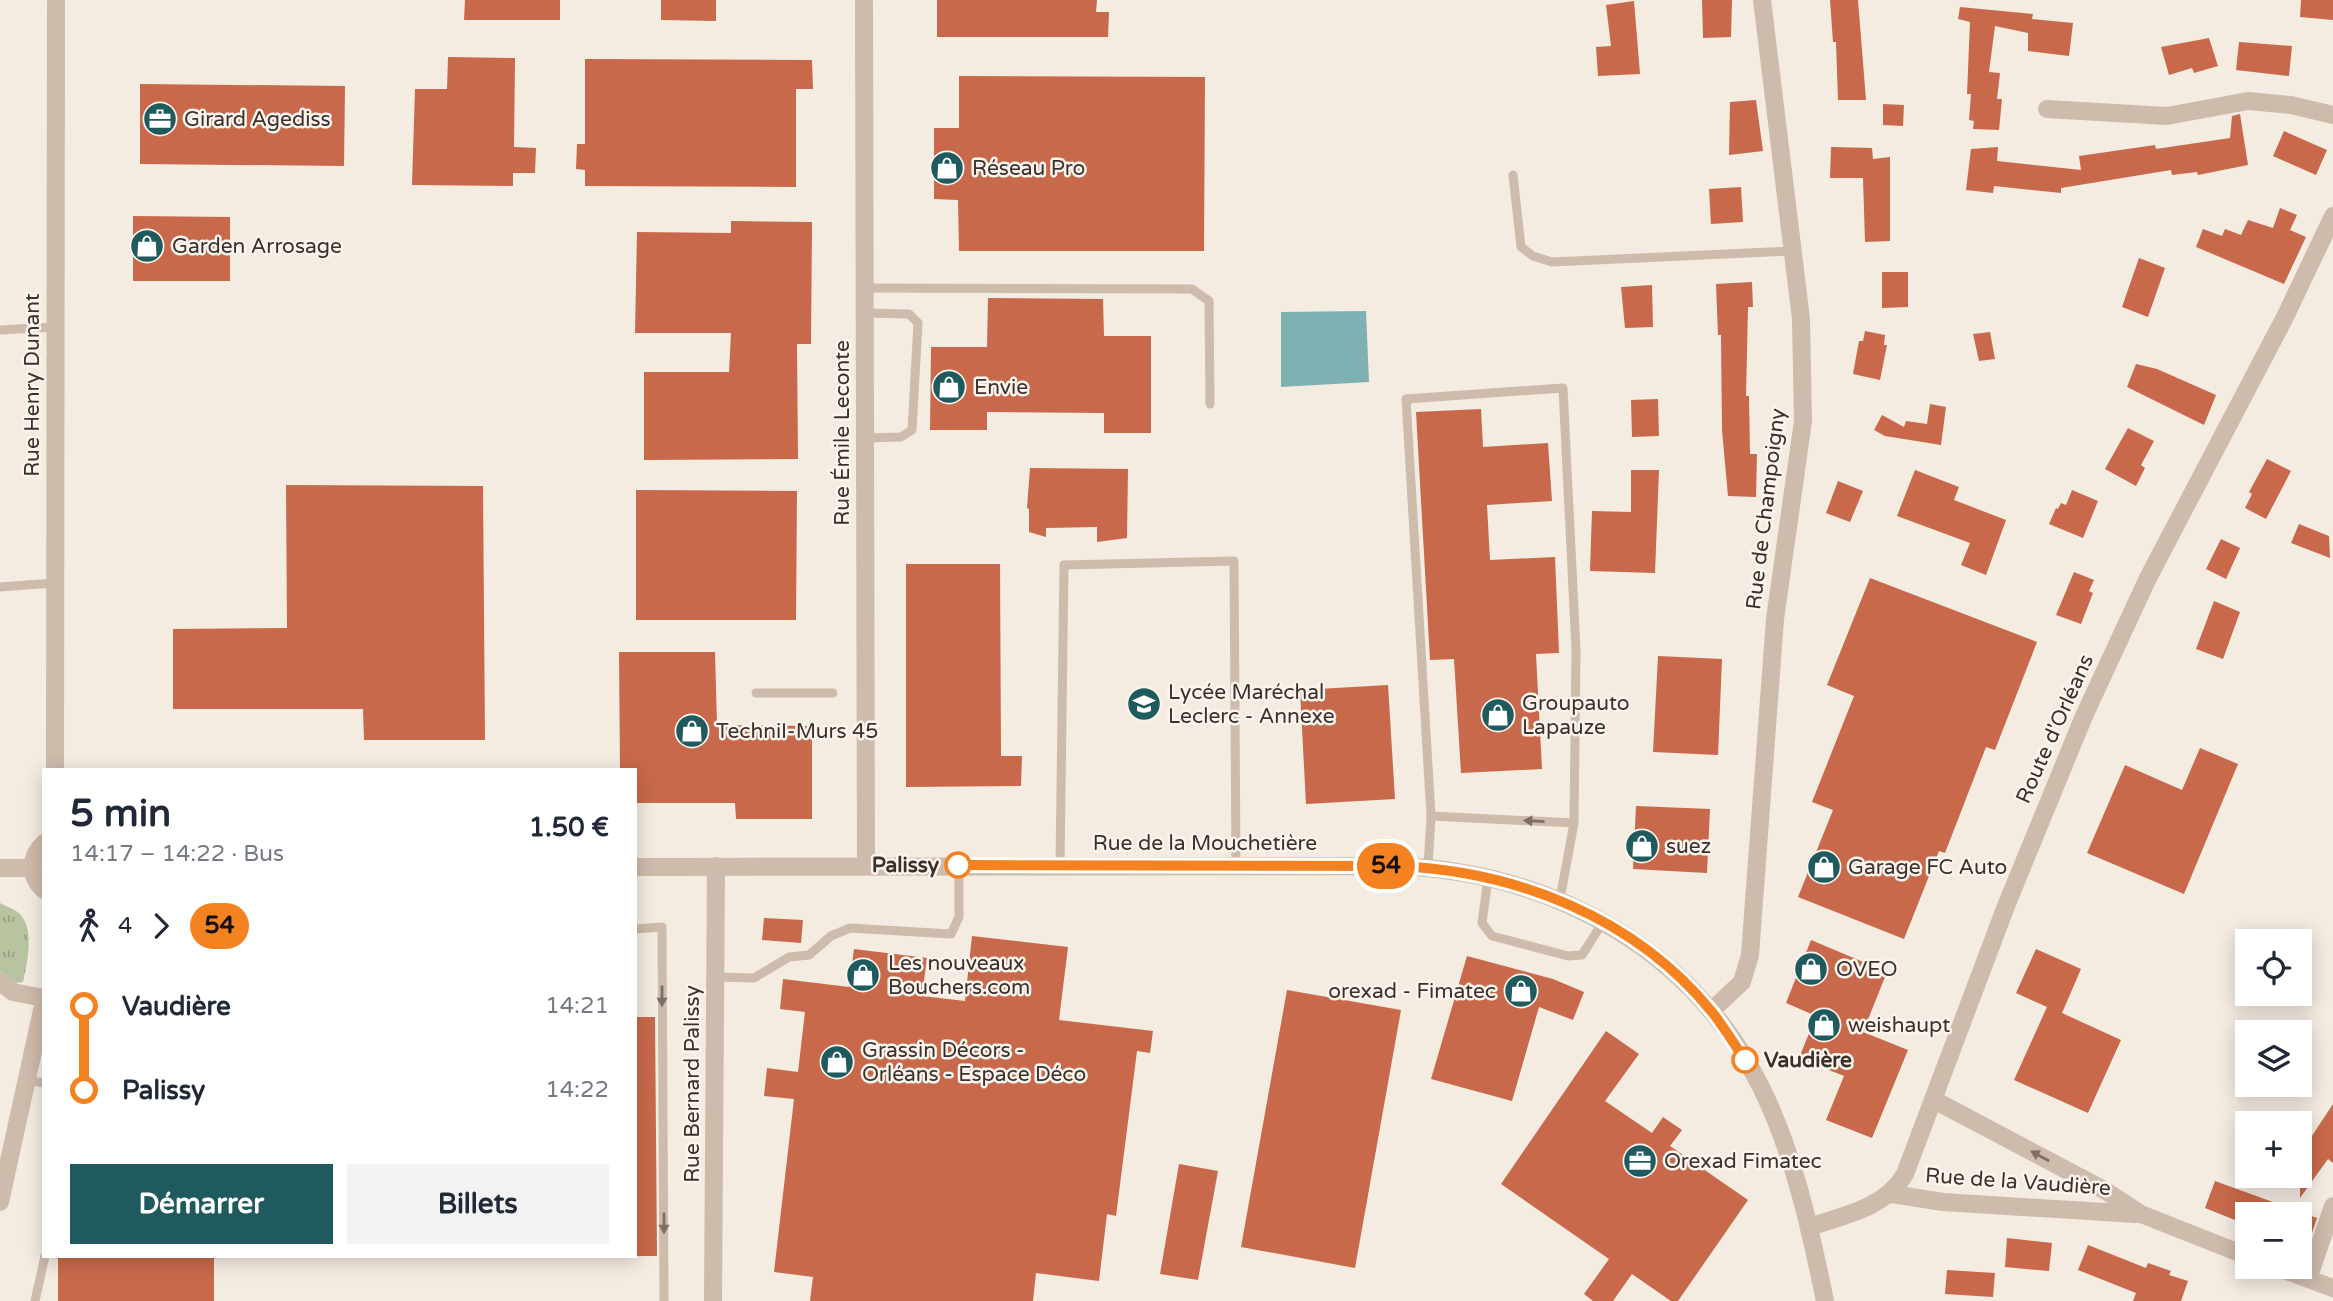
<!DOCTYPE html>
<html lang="fr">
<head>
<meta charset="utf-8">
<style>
	:root { --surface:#fff; --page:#f2f2f3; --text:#1f2937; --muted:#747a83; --accent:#1f5a5e }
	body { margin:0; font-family:"Varela Round",sans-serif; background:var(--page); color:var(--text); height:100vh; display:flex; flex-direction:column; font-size:26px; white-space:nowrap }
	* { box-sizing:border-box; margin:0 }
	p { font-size:23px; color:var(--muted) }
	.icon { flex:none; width:38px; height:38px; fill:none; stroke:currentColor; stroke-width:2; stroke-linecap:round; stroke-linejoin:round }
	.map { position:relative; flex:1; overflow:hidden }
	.drawer { position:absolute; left:42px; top:768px; width:595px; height:490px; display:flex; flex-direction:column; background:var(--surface); border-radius:0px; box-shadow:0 4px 18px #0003 }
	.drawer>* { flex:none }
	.badge { padding:0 14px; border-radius:23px; font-size:24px; line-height:46px }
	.tools { position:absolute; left:2235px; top:929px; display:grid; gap:14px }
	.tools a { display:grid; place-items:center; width:77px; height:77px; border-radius:0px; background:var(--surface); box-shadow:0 4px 18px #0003; font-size:35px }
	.map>.badge { position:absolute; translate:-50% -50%; box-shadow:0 0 0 4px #fff }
	.legs { display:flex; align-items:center; gap:10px; height:77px; padding:0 28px; font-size:23px }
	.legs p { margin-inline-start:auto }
	.summary { display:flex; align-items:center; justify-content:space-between; height:119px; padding:0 28px }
	h1 { font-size:38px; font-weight:700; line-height:52px }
	.primary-button { display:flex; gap:14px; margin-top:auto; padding:14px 28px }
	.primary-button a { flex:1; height:80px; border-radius:0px; background:var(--accent); color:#fff; font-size:28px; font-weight:700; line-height:80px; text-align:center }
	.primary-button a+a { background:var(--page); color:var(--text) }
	ul { padding:0 28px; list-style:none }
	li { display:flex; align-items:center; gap:24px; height:84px; font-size:26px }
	li i { display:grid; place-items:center; width:10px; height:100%; margin:0 9px; background:currentColor }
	li i::after { content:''; width:18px; height:18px; margin:-9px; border:5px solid; border-radius:50%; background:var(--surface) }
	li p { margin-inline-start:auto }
	li:first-child i { background:linear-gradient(#0000 50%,currentColor 0) }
	li:last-child i { background:linear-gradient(currentColor 50%,#0000 0) }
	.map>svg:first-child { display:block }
	.grass { fill:url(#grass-tufts) }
	.water { fill:#7fb0b2 }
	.building { fill:#c8694b }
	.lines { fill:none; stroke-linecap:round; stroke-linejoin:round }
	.service { stroke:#cdbbac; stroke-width:9 }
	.minor { stroke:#cdbbac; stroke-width:18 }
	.tertiary { stroke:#cdbbac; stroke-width:18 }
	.oneway { fill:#7d6f65 }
	.line-1-casing { stroke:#fff; stroke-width:16 }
	.line-1 { stroke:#f58220; stroke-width:10 }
	.stop-1-dot { fill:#fff; stroke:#f58220; stroke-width:3.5 }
	.labels { text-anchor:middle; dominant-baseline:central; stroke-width:5; stroke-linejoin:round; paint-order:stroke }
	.poi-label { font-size:21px; fill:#3b302b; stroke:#fbf5ee; text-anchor:start }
	.street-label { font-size:21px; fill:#3b302b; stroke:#fbf5ee }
	.stop-label { font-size:21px; font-weight:bold; fill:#3b302b; stroke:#fbf5ee; text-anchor:end }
</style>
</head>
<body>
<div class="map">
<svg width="2333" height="1301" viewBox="0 0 2333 1301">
	<defs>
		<pattern id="grass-tufts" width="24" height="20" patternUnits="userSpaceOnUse" patternTransform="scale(1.75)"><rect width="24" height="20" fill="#b8c4a0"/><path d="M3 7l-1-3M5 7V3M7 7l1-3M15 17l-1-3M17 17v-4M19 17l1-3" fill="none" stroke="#97a083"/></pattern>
	</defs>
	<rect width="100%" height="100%" fill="#f4ebe1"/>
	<path class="grass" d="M0 903C6 906 16 910 20 914 35 930 27 964 23 982L16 983 0 972Z"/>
	<path class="water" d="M1366 311 1369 382 1281 387V312Z"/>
	<path class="building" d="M465 0H560V20H464Z
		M661 0H716V21L661 20Z
		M937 0H1097L1096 12H1109L1108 37H937Z
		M1702 0H1732L1731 37 1703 38Z
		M1830 0H1858L1866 100H1838L1836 42H1833Z
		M2301 0H2333V20L2300 17Z
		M1634 1 1640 74 1598 76 1596 47 1611 46 1606 5Z
		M1960 7 2033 14 2032 19 2073 23 2069 56 2028 51V33L1995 26 1989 72 2000 73 1997 99H2002L1999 130 1973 129 1974 121 1969 120 1971 94H1967L1970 22 1958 19Z
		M2209 38 2218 66 2194 73 2192 68 2169 75 2161 47Z
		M2239 42 2292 46 2289 76 2236 70Z
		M448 57 515 58 514 147 536 148 535 173H513V186L412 185 415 89H447Z
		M585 59 812 60 813 89H796V187L585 186V170L576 169 577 144H585Z
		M959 76 1205 77 1204 251H959L958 200 934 199V128H959Z
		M140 84 345 86 344 166 140 164Z
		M1756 100 1763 151 1729 155 1730 102Z
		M1883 104 1904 105 1903 126 1883 125Z
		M2240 114 2248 165 2198 175 2197 172 2172 175 2171 170 2061 188V193L1994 186 1993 193 1966 190 1971 149 1998 147 1997 161 2081 170 2079 156 2155 145 2156 149 2230 138 2232 116Z
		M2284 131 2327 150 2316 175 2273 156Z
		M1831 147 1872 148 1873 159 1890 157V241L1865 242 1863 178H1830Z
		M1741 187 1743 222 1711 224 1709 189Z
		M2280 208 2297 215 2290 230 2306 237 2284 284 2196 247 2203 229 2222 236 2225 229 2241 235 2248 220 2273 228Z
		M133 216 230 217V281H133Z
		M731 221 812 222 811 344H797L798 459 644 460V372H729L731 333H635L637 232 731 233Z
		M2139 258 2165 268 2148 317 2122 307Z
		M1882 272H1908V307L1882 308Z
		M1752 282 1753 307H1748L1746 396H1749L1750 454H1757L1756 497 1728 496 1722 430 1721 335H1718L1716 284Z
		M1652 285 1653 327 1625 328 1621 287Z
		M988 298 1103 299 1104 336H1151V433H1104V413L987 412V430H930L931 347H987Z
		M1865 331 1885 335 1884 345H1887L1880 380 1853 374 1859 341H1863Z
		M1990 332 1995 359 1979 361 1973 334Z
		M2136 364 2157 369 2216 395 2204 425 2127 387Z
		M1658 399 1659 436 1632 437 1631 400Z
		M1930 404 1946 407 1941 445 1885 436 1874 430 1882 415 1904 427 1906 421 1927 424Z
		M1481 409 1483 447 1548 443 1552 501 1487 505 1490 560 1555 557 1559 653 1536 654 1542 769 1461 773 1454 659 1430 660 1416 412Z
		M2128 428 2154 441 2141 465 2145 468 2136 486 2105 469Z
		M2267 459 2291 471 2266 519 2245 508 2252 494 2249 492Z
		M1030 468 1128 469 1127 538 1097 542V527L1046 528V537L1029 532V509L1027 508Z
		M1631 470H1659L1655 573 1590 571 1592 511 1631 512Z
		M1915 470 1959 487 1954 500 2006 520 1986 575 1961 565 1970 543 1897 516Z
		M1838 481 1863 491 1850 522 1826 513Z
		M286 485 483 486 485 740H364L363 709H173V629L287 628Z
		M636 490 797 491 796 620H636Z
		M2072 490 2098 501 2083 538 2049 524 2056 508 2058 509 2061 503 2066 505Z
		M2299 524 2329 536 2330 558 2291 543Z
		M2221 539 2240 548 2226 579 2206 569Z
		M906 564H1000L1001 756H1022L1021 786 906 787Z
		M2074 572 2094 580 2089 591 2093 593 2081 624 2056 615Z
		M1870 578 2037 642 1995 750 1986 747 1945 853 1939 851 1904 939 1798 897 1833 810 1812 802 1854 696 1827 685Z
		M2214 601 2240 612 2223 659 2196 649Z
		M619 652H715L717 725 812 726V819H736L735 803H635V770H620Z
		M1658 656 1722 659 1718 755 1653 752Z
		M1388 685 1395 799 1306 804 1300 690Z
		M2200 748 2238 764 2184 894 2087 853 2125 765 2182 790Z
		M1636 806 1710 809 1707 873 1633 869Z
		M764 918 803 920 801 943 762 940Z
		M972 936 1068 947 1059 1020 1153 1031 1150 1053 1137 1051 1116 1216 1107 1214 1099 1281 1036 1273 1033 1301H810L813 1277 774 1272 794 1099 764 1096 767 1068 798 1072 805 1012 780 1009 783 979 849 987 854 949 927 958 922 996 965 1001Z
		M1811 940 1887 972 1863 1032 1908 1050 1872 1138 1826 1120 1844 1076 1799 1058 1816 1016 1786 1003Z
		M2036 949 2081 969 2062 1013 2121 1040 2088 1113 2014 1080 2047 1007 2016 993Z
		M1467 956 1553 979 1584 992 1573 1020 1539 1007 1512 1101 1431 1079Z
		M1287 990 1401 1010 1355 1268 1241 1247Z
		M635 1017H655L657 1256H635Z
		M1606 1031 1639 1054 1605 1101 1652 1133 1663 1117 1682 1130 1670 1146 1748 1200 1678 1301H1671L1632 1274 1613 1301H1593L1584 1294 1609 1259 1501 1184Z
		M2333 1104V1163L2328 1159 2300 1198V1154Z
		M1179 1164 1218 1171 1198 1280 1160 1274Z
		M2215 1181 2317 1218 2308 1245 2300 1243V1214H2243L2240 1222 2205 1208Z
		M2007 1238 2052 1243 2049 1271 2005 1267Z
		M2088 1245 2146 1268 2148 1263 2171 1271 2169 1275 2188 1281 2181 1301H2133L2136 1293 2078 1270Z
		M58 1256H214V1301H58Z
		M1947 1270 1995 1273 1993 1297 1945 1294Z"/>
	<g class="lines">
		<path class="service" d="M1513 175 1521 247 1533 256 1552 262 1792 251
			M865 288 1192 289 1209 301 1210 404
			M865 313 909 314 918 323 912 430 901 437 865 438
			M0 330 55 327
			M0 587 54 583
			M756 693H833
			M1431 816 1406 399 1563 388 1576 649 1574 823
			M1060 866 1064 565 1234 561 1236 866
			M1428 867 1431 816 1574 823 1560 899
			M1488 879 1482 923 1492 936 1568 956 1582 955 1603 922
			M635 929 662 927 664 1301
			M715 977 754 978 789 957 809 955 831 936 850 928 951 934 959 917V865
			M26 1080 44 1083
			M35 1301 45 1256"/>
		<path class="minor" d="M864 0 866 866
			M2047 109 2167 116 2248 101 2291 105 2333 115
			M0 982 13 992 44 998
			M1711 1011 1742 982 1750 955 1775 619 1803 421 1801 319 1762 0
			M1934 1100 2104 1190 2141 1214 2247 1256
			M1892 1194 1943 1202 2136 1214
			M0 1202 44 1001
			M1809 1227C1845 1215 1885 1208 1905 1174L2006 906 2084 716 2148 578 2285 317 2333 216
			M2276 1267 2333 1288
			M2308 1279 2333 1206
			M713 1301 716 866"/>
		<path class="tertiary" d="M55 770 56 0
			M44 843C30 856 28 876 44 890
			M635 867 1397 866C1550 872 1691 947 1761 1087 1794 1154 1810 1228 1825 1301
			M0 868H32"/>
	</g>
	<defs><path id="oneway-solid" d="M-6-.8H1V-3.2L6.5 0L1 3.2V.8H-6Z" transform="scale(1.75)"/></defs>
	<g class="oneway">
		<use href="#oneway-solid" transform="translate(1534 821) rotate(-177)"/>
		<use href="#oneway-solid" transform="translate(662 996) rotate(90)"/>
		<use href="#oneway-solid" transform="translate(2040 1156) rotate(-152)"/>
		<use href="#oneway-solid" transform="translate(664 1223) rotate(90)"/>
	</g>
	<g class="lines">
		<g class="line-1-casing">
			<path id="line-1" d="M958 865 1397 866C1516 871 1635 917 1712 1012 1724 1027 1734 1044 1745 1060"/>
		</g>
		<use href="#line-1" class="line-1"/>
	</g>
	<defs>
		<g id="office-disc" transform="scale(1.75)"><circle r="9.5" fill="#1f5a5e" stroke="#fbf5ee"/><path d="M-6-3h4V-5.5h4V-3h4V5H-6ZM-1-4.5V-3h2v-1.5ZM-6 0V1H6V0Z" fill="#fff"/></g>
		<g id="shop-disc" transform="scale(1.75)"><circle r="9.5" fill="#1f5a5e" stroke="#fbf5ee"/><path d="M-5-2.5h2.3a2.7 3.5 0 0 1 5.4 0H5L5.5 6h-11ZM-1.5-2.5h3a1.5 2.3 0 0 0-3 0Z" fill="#fff"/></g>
		<g id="school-disc" transform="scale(1.75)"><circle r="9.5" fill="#1f5a5e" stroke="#fbf5ee"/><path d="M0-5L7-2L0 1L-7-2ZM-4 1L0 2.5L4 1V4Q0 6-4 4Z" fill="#fff"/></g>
	</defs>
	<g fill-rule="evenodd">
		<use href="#office-disc" x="160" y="119"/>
		<use href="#shop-disc" x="947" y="168"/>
		<use href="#shop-disc" x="147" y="246"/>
		<use href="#shop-disc" x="949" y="387"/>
		<use href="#school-disc" x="1144" y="704"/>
		<use href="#shop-disc" x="1498" y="715"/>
		<use href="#shop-disc" x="692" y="731"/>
		<use href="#shop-disc" x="1642" y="846"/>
		<use href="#shop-disc" x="1824" y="867"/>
		<use href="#shop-disc" x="1811" y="969"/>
		<use href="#shop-disc" x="863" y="975"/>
		<use href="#shop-disc" x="1521" y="991"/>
		<use href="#shop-disc" x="1824" y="1025"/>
		<use href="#shop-disc" x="837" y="1062"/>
		<use href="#office-disc" x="1640" y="1161"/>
	</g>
	<g class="stop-1-dot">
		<circle cx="958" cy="865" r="12"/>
		<circle cx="1745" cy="1060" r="12"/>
	</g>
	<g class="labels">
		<g class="poi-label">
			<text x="184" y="119">Girard Agediss</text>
			<text x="972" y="168">Réseau Pro</text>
			<text x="172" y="246">Garden Arrosage</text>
			<text x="974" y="387">Envie</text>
			<text x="1168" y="692">Lycée Maréchal<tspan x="1168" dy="24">Leclerc - Annexe</tspan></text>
			<text x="1522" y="703">Groupauto<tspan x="1522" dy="24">Lapauze</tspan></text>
			<text x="716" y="731">TechniI-Murs 45</text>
			<text x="1666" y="846">suez</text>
			<text x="1848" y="867">Garage FC Auto</text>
			<text x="888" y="963">Les nouveaux<tspan x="888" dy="24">Bouchers.com</tspan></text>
			<text x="1836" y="969">OVEO</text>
			<text x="1496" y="991" text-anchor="end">orexad - Fimatec</text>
			<text x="1848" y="1025">weishaupt</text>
			<text x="862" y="1050">Grassin Décors -<tspan x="862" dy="24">Orléans - Espace Déco</tspan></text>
			<text x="1664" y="1161">Orexad Fimatec</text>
		</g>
		<g class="street-label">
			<text transform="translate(32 385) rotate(-90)">Rue Henry Dunant</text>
			<text transform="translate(842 433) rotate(-90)">Rue Émile Leconte</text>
			<text transform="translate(1766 509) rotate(-83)">Rue de Champoigny</text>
			<text transform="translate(2055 729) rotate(-66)">Route d'Orléans</text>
			<text x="1205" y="843">Rue de la Mouchetière</text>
			<text transform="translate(692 1084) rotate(-90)">Rue Bernard Palissy</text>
			<text transform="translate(2018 1182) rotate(4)">Rue de la Vaudière</text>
		</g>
		<g class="stop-label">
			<text x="939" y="865">Palissy</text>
			<text x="1764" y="1060" text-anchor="start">Vaudière</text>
		</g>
	</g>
</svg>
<div class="tools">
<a><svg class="icon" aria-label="locate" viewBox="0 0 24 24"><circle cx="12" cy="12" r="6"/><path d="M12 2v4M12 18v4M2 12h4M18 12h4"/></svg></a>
<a><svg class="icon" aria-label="layers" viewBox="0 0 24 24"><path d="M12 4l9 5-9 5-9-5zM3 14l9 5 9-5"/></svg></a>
<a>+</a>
<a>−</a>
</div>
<b class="badge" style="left:1386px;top:866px;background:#f58220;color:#111">54</b>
<section class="drawer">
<div class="summary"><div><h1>5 min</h1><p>14:17 – 14:22 · Bus</p></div><b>1.50 €</b></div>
<div class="legs"><svg class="icon" aria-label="walk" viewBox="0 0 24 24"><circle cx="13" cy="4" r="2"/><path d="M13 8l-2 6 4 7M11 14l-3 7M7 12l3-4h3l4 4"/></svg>4<svg class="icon" aria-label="forward" viewBox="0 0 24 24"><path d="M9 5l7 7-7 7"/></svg><b class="badge" style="background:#f58220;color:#111">54</b></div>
<ul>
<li><i style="color:#f58220"></i><b>Vaudière</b><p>14:21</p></li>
<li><i style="color:#f58220"></i><b>Palissy</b><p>14:22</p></li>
</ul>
<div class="primary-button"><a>Démarrer</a><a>Billets</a></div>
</section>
</div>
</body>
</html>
